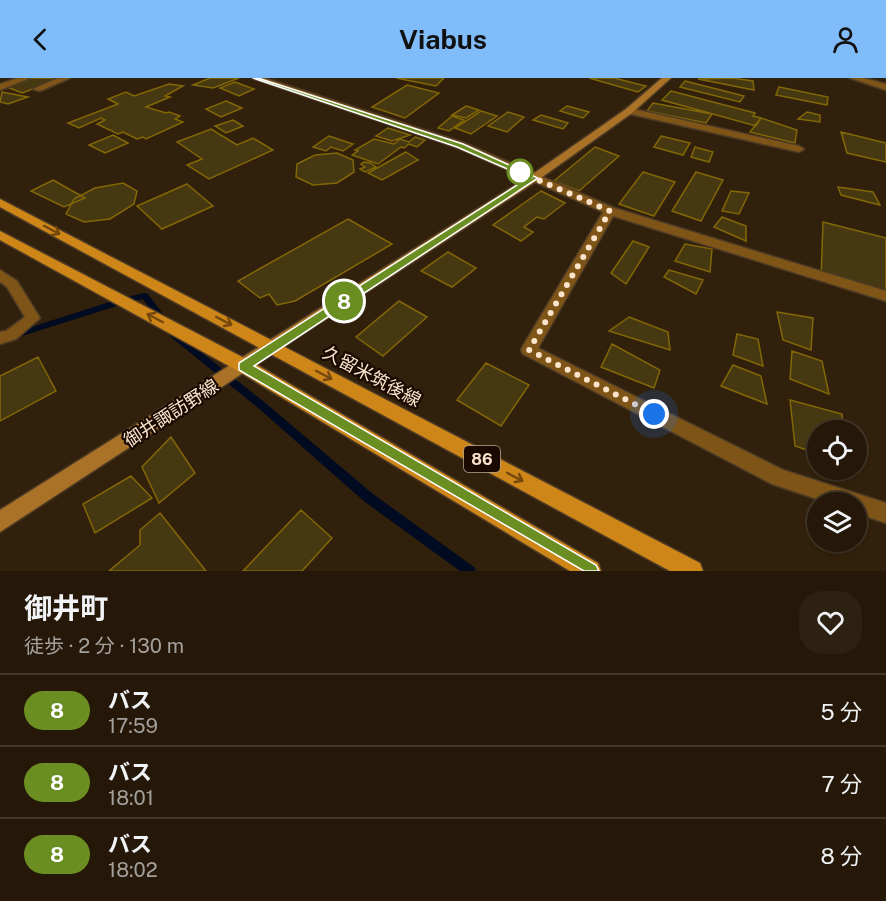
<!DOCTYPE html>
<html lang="ja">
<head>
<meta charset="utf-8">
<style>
	:root { --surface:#251808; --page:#2d2112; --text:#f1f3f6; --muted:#a3a09c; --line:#423729; --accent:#81bcfa }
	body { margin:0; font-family:"Public Sans","Noto Sans JP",sans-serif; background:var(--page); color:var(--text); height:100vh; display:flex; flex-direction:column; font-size:22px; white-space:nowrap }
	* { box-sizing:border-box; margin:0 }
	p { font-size:20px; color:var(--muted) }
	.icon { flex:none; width:33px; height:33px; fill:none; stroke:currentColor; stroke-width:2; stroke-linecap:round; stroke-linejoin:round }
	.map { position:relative; height:493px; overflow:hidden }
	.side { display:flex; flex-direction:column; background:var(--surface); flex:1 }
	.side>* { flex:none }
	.badge { padding:0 12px; border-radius:20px; font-size:21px; line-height:39px }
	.fabs { position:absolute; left:807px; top:342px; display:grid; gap:12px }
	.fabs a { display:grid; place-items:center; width:60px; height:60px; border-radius:50%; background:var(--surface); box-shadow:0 2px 4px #0004,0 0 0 2px var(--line); font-size:30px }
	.you { position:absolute; width:30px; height:30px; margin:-15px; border:4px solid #fff; border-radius:50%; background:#1a73e8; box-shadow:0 0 0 9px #1a73e833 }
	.map>.badge { position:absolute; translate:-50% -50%; box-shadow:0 0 0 3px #fff }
	.round { display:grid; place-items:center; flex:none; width:63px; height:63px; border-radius:24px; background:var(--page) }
	.summary { display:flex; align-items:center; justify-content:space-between; height:102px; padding:0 24px }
	h1 { font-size:28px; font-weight:700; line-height:45px }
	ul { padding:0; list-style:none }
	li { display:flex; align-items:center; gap:18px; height:72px; padding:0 24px; border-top:2px solid var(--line) }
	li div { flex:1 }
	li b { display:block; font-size:22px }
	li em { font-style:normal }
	li .badge { min-width:66px; font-weight:700; text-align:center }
	header { display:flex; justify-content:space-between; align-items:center; height:78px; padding:0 24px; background:var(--accent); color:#111; font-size:27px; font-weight:700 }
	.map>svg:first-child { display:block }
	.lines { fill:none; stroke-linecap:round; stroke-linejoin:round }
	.stream { fill:#000a21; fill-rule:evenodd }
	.building { fill:#463912; stroke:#826707; stroke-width:1.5 }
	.street-casing { stroke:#4d3b26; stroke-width:3 }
	.secondary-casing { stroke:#4d3b26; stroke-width:3 }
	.primary-casing { stroke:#4d3b26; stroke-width:3 }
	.street { fill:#7f5417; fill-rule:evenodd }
	.secondary { fill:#a97226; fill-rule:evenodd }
	.primary { fill:#ce8618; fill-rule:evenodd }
	.oneway { stroke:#74480c }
	.line { fill:#6b8e23; stroke:#fff; stroke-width:1.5 }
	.walk { stroke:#fbe4cb; stroke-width:6; stroke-dasharray:0 10.8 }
	.stop-dot { fill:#fff; stroke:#6b8e23; stroke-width:3 }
	.labels { text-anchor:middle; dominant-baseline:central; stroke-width:4.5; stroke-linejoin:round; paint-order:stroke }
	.shield { fill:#190900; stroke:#b7a28e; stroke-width:1.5 }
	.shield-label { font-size:16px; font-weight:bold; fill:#fbe4cb }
	.street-label { font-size:18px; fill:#fbe4cb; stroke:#190900 }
</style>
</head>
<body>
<header><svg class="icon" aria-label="back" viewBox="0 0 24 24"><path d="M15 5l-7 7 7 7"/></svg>Viabus<svg class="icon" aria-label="person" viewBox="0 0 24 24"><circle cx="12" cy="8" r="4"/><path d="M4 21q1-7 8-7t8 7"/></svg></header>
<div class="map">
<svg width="886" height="493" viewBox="0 0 886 493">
	<rect width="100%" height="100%" fill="#31200b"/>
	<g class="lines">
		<path class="stream" d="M145 215 148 216 177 255 263 323 373 416 474 489 476 493H460L365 424 257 329 171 259 143 221 126 225 0 265V259L122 220Z"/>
	</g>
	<path class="building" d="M32 0H62L22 15 7 9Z
		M210 0H239L213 10 193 7Z
		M396 0H444L436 8Z
		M589 0H614L646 8 638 14Z
		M732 0 753 3 754 12 698 1Z
		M685 3 744 18 740 24 680 9Z
		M235 4 254 11 239 18 220 10Z
		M169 6 183 8 165 18 170 19 146 29 166 35 169 34 180 38 175 41 183 44 146 61 143 59 137 61 123 54 118 56 97 46 105 42 101 40 79 50 68 45 118 26 108 21 126 14 134 18Z
		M407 7 439 15 405 40 372 29Z
		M779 9 828 19 827 27 776 17Z
		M671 13 755 35 753 38 761 40 756 48 662 22Z
		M2 14 28 19 8 26 0 24Z
		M226 23 242 30 221 39 206 31Z
		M653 25 712 36 706 45 647 33Z
		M466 28 479 32 466 40 452 37Z
		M567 28 589 34 583 40 560 33Z
		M481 33 497 38 471 56 455 50Z
		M508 34 524 39 507 54 488 48Z
		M807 34 820 37V44L798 41Z
		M541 37 568 45 563 51 533 42Z
		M452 38 464 42 449 53 438 50Z
		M761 40 797 52 795 65 750 54Z
		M233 42 243 48 226 55 215 48Z
		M388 50 410 57 392 63 376 58Z
		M211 51 237 67 253 60 273 72 209 101 187 87 202 81 177 64Z
		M841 54 886 65V84L847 75Z
		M113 57 128 65 105 75 89 67Z
		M329 58 353 66 343 73 331 69 326 73 313 69Z
		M661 58 690 65 683 77 654 69Z
		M415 59 425 62 417 69 409 66 404 70 401 69 378 86 352 77 358 73 355 72 374 61 394 66 400 61 409 64Z
		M595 69 619 78 579 113 554 103Z
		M695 69 713 74 709 84 691 79Z
		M406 74 418 82 382 102 368 95Z
		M337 75 353 82 354 94 337 105 313 107 296 99 297 86 315 77Z
		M364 84 370 85 376 89 365 94 360 91 365 89 361 86Z
		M643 94 675 104 654 138 619 126Z
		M696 94 723 102 701 143 672 133Z
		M53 102 85 120 64 129 31 113Z
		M123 105 137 113 134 126 110 141 84 144 66 136 74 121 95 110Z
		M187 106 213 128 162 151 137 128Z
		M838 109 873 114 880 127 841 117Z
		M541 113 565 125 544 141 537 139 524 149 533 154 521 163 493 147Z
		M731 113 749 115 739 136 722 133Z
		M722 139 746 148V163L714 149Z
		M348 141 392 166 295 223 277 227 269 216 260 220 238 203Z
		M823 144 886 160V218L821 200Z
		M633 163 649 169 626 206 611 195Z
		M685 166 712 171 710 194 675 183Z
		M448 174 476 190 452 209 421 193Z
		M669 192 703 202 696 216 664 199Z
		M399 223 427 239 383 278 356 259Z
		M777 234 813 240 811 272 783 262Z
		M629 239 668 254 670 272 609 253Z
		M737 256 758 261 763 288 733 277Z
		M612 266 660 292 654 310 601 289Z
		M792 273 822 283 829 316 790 301Z
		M38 279 56 313 0 343V298Z
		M486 285 529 307 501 348 457 322Z
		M733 287 761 298 767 326 721 308Z
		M790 322 842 336 843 352H818V376L795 368Z
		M171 359 195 395 159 425 142 389Z
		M131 398 152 420 95 455 83 426Z
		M301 432 332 460 302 493H243Z
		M160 435 206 493H109L140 467V452Z"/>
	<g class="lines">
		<g class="street-casing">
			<path id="street" d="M18 0H30L0 12V6Z
				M58 0H70L40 13 33 11Z
				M252 0H264L464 65 614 130 886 213V223L613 138 538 270 783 392 886 425V445L856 435V424H826L772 406 523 276 521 272 523 268 603 134 456 69Z
				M850 0H863L886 6V12Z
				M629 30 799 68 804 71 799 74 626 35V31Z
				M0 192 17 203 40 240 16 261 0 266V254L6 253 25 239 7 209 0 204Z"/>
		</g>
		<g class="secondary-casing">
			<path id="secondary" d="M662 0H671L632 35 538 102 0 454V432L530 98 626 31Z"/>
		</g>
		<g class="primary-casing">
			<path id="primary" d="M0 121 700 485 703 493H670L0 129Z
				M0 153 250 283 598 485 601 493H570L238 293 0 162Z"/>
		</g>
		<use href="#street" class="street"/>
		<use href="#secondary" class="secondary"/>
		<use href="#primary" class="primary"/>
	</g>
	<defs><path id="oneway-shaft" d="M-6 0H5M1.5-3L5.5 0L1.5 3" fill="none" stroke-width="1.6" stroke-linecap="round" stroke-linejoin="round" transform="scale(1.5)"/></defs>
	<g class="oneway">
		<use href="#oneway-shaft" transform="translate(52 152) rotate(28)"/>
		<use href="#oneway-shaft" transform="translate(155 240) rotate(-152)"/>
		<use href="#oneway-shaft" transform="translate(224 243) rotate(28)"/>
		<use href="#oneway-shaft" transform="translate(324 297) rotate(28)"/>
		<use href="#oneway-shaft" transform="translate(515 399) rotate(28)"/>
	</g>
	<path class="line" d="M253 0H258L463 66 538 100 254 288 596 487 599 493H584L239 292V285L528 100 457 69Z"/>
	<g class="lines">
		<path class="walk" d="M520 94 515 92 610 133 529 272 654 336"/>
	</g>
	<circle class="stop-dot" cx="520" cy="94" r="12"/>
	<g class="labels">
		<rect class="shield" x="464" y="368" width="36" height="26" rx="4.5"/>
		<g class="shield-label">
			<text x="482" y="381">86</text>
		</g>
		<g class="street-label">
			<text transform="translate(372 298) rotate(28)">久留米筑後線</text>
			<text transform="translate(171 335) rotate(-33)">御井諏訪野線</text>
		</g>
	</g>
</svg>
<div class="fabs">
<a><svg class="icon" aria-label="locate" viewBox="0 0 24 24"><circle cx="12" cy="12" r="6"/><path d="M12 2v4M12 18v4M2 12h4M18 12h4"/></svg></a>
<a><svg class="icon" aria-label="layers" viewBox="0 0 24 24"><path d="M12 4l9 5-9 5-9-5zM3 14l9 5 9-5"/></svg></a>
</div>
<div class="you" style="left:654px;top:336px"></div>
<b class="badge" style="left:344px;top:223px;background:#6b8e23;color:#fff">8</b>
</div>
<section class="side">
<div class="summary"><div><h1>御井町</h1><p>徒歩 · 2 分 · 130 m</p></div><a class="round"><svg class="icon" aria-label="heart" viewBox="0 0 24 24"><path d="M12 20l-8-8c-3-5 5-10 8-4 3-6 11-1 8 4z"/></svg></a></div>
<ul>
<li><span class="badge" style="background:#6b8e23;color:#fff">8</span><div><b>バス</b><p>17:59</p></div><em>5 分</em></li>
<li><span class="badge" style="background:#6b8e23;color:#fff">8</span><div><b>バス</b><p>18:01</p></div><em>7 分</em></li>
<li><span class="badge" style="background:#6b8e23;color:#fff">8</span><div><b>バス</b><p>18:02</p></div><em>8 分</em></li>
</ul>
</section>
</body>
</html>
